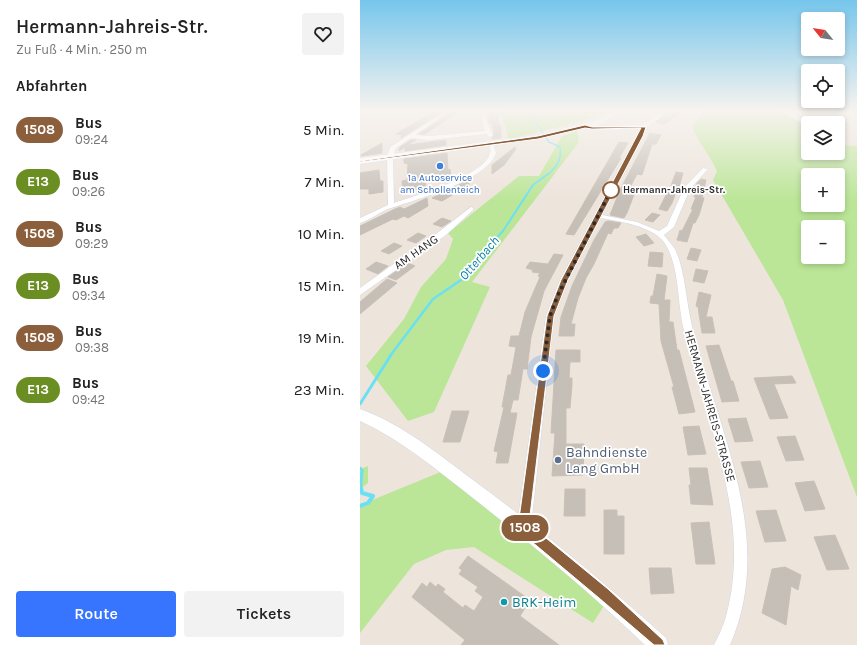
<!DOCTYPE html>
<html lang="de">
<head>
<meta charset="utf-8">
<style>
	:root { --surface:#fff; --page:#f2f2f2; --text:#222; --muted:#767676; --accent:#3875ff }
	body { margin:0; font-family:Karla,sans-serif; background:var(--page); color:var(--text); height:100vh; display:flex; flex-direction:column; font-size:15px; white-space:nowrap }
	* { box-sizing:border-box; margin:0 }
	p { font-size:13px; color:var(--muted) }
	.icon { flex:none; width:22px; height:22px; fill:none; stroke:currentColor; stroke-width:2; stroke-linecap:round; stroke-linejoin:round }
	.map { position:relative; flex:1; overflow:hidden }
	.side { display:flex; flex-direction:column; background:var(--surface); width:360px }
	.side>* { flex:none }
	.badge { padding:0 8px; border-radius:13px; font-size:14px; line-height:26px }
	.needle { width:26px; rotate:300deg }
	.buttons { position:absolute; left:441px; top:12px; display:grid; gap:8px }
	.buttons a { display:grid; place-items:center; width:44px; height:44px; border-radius:4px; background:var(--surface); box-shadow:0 2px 6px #0003; font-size:20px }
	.you { position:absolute; width:20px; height:20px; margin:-10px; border:3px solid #fff; border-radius:50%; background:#1a73e8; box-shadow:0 0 0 6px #1a73e833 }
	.map>.badge { position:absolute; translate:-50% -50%; box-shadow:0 0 0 2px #fff }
	h2 { padding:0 16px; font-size:15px; line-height:36px }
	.round { display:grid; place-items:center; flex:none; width:42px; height:42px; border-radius:4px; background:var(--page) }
	.head { display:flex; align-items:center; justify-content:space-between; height:68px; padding:0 16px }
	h1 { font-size:19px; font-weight:600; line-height:30px }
	.cta { display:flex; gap:8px; margin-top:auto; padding:8px 16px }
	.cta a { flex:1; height:46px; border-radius:4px; background:var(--accent); color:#fff; font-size:16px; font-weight:600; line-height:46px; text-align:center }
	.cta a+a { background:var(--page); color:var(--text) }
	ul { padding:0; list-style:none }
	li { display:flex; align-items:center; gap:12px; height:52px; padding:0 16px }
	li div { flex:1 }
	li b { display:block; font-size:15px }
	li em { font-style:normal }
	li .badge { min-width:44px; font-weight:700; text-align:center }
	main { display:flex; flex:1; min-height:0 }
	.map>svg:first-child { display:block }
	.green { fill:#bbe697; fill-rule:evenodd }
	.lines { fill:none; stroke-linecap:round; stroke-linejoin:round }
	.stream-far4 { stroke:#6be0f3; stroke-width:1.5 }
	.stream-far3 { stroke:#6be0f3; stroke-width:2 }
	.stream-far2 { stroke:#6be0f3; stroke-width:2.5 }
	.stream-far1 { stroke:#6be0f3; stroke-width:3 }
	.stream { stroke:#6be0f3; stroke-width:4 }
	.building { fill:#c6bfb8; stroke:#c9c0b6 }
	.minor-casing { stroke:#d1d7e4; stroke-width:1 }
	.tertiary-casing { stroke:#d1d7e4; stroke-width:1 }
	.secondary-casing { stroke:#d1d7e4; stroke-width:1 }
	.minor { fill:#fff; fill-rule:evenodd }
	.tertiary { fill:#fff; fill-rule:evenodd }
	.secondary { fill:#fff; fill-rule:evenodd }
	.line { fill:#8b5e3c; stroke:#fff }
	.walk { stroke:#2b2b2b; stroke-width:4; stroke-dasharray:0 7.2 }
	.shop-dot { fill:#3f7fe0; stroke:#fff; stroke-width:1.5 }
	.stop-dot { fill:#fff; stroke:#8b5e3c; stroke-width:2 }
	.service-dot { fill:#5c6f8a; stroke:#fff; stroke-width:1.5 }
	.culture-dot { fill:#0f9aa8; stroke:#fff; stroke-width:1.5 }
	.labels { text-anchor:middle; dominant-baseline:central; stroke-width:3.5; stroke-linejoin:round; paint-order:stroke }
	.far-shop-label { font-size:10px; fill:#366cbe; stroke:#fff }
	.far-stop-label { font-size:10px; font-weight:bold; fill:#2b2b2b; stroke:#fff; text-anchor:start }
	.street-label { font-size:12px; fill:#2b2b2b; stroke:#fff }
	.water-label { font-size:13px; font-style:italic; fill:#087fa2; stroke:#fff }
	.near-service-label { font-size:14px; fill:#4e5e75; stroke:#fff; text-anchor:start }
	.near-culture-label { font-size:14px; fill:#0d838f; stroke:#fff; text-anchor:start }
</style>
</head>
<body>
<main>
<section class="side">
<div class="head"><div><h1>Hermann-Jahreis-Str.</h1><p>Zu Fuß · 4 Min. · 250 m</p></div><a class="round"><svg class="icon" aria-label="heart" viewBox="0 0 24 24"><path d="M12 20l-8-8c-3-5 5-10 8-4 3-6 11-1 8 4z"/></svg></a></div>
<h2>Abfahrten</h2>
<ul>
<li><span class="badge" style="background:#8b5e3c;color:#fff">1508</span><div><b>Bus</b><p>09:24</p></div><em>5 Min.</em></li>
<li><span class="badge" style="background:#6b8e23;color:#fff">E13</span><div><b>Bus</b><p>09:26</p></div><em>7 Min.</em></li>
<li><span class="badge" style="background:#8b5e3c;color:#fff">1508</span><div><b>Bus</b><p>09:29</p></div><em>10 Min.</em></li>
<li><span class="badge" style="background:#6b8e23;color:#fff">E13</span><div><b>Bus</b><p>09:34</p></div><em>15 Min.</em></li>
<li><span class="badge" style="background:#8b5e3c;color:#fff">1508</span><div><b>Bus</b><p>09:38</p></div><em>19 Min.</em></li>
<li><span class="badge" style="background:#6b8e23;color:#fff">E13</span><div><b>Bus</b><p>09:42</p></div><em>23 Min.</em></li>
</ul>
<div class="cta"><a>Route</a><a>Tickets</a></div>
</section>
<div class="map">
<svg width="497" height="645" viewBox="0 0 497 645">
	<rect width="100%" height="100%" fill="#ede4dc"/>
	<path class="green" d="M140 111H240L245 113 216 123 149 139Z
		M343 111H419L448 126V153H478V145L497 146V497L423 300 353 180 357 171C350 156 339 143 332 127ZM448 175H478V205H448ZM448 227H478V257H448Z
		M217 131 219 142 112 282 130 287 74 412 48 421 6 366 44 319 61 287 86 259 93 239 88 233 159 176H179L202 136Z
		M8 466V483L0 489V469Z
		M83 471 244 606 233 623 114 547 86 550 54 564 0 633V505Z"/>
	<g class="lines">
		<path class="stream-far4" d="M168 111 189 142 200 147C202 160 197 167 187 175"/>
		<path class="stream-far3" d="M121 255 143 231 173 185 188 174"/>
		<path class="stream-far2" d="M30 356 73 299 104 278 122 254"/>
		<path class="stream-far1" d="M0 404 31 355
			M0 468 2 470 1 484"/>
		<path class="stream" d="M0 506 8 503 13 496 2 493 0 483"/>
	</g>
	<path class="building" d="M75 111H83L41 138 42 135 36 134Z
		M92 111H100L65 134H59Z
		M132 111H137L139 125H141V138L132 139 134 135 132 123H129V112Z
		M309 111H323L305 124 296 122Z
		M290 133 301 135 296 144H292L282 175 277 174 268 191 275 192 267 213 264 218 250 215 260 190Z
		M51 140H56L47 145 86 140V145L45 151V147L39 151 40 147Z
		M259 142 268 143 259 158H261L214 235 206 234Z
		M22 143V153L1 156V155Z
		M155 147 156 149 144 165 132 174V165Z
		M87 153 88 170 90 169 91 177 84 178 83 175 65 177 66 190 43 193 42 181 47 180 48 164 44 163V159Z
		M19 170 20 181H23V192L9 194V189H0V173Z
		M316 172 323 173 319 187 311 186Z
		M341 179 346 180 342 197 344 198 339 215 335 223H333L327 242 317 240 320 230 322 231 333 209H331L336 197H334L337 183Z
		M109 180V185L82 201 72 198Z
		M308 191 316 192 312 203 307 211 299 209Z
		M67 198 68 206 48 218 44 216 36 220 33 219 0 235V226L35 209 40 207 44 209Z
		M292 213 300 215 293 222 285 220Z
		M82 218 91 221 82 227 73 224Z
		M248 221 261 223 258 228H254L251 234 248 233 234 264 226 278 218 298 211 324H215L214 336H199L201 317 212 286 234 240 245 222Z
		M58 233 66 236 56 243 47 240Z
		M286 234 294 243 284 246 276 237Z
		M34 243 42 246 29 254 21 251Z
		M331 248 341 250 337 261 327 259Z
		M290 252 303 253 302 267 288 266Z
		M194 254 203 255 184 291 171 337 167 369H163L158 400H153L150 413H157L148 463H136L138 452 134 451 144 407H142L148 375H151L156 347 149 346 151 336H159L165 312 180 277 178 276 180 273 172 272 173 270 166 268 170 262 188 264Z
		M16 262 28 266 18 274 6 269Z
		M48 263 55 266 36 280 28 277Z
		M336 269 348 271 344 283 333 281Z
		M297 274 307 276 304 300H310L309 322H313L317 350H319L335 412 319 414 312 387H314L301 341 299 304 290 303 291 296H293Z
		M27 279 37 283 0 314V302Z
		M339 292 351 295 346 317H352L355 333H342L338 307 336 306Z
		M359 345 371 381H373L379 401 362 402 346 346Z
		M196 350H220V362H210L209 378H212V385L210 408H206V444H224L223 475 192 476 195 433H191Z
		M432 376 436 383 414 384 428 418 410 419 394 378Z
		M92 411H109L100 442H83Z
		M386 418 393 441 375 442 368 419Z
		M339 426 346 454 328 455 323 427Z
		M435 436 444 460 426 461 417 437Z
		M400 461 408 487 389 488 381 462Z
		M329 468H347L353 505 331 504 329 485H331Z
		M454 481 465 509 445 511 435 483Z
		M205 489H225V516H204Z
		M244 510H257V516H264V554H244Z
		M416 510 426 541 405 542 396 511Z
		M349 522 355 564H336L331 523Z
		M475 535 489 569 467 570 454 537Z
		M108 556 170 600 160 616 199 645H101L105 640 52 597 62 583 67 587 70 582 76 587 78 584 85 589 83 592 103 608 105 605 114 611 123 597 115 591 118 587 99 574 102 570 99 568Z
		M425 567 441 575 438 590 431 586 426 625 402 613 412 569Z
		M289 568H311L314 593 291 594Z"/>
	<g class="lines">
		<g class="minor-casing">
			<path id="minor" d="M86 111H91L55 135 69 136 125 131 121 117V113L116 111H126L125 117 133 136 128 137 127 134 69 140 51 138 36 148 33 157 34 203C54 196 126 175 130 153 131 150 130 147 128 144L131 142 134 146 136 153C127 181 54 200 28 209 18 213 10 220 0 223V218L28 205 27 157 30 147Z
				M303 111H308L286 128 242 215 277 222 299 231 307 226 324 188 343 168 348 169 330 189 314 227 304 235 315 249 319 259C326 282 327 307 333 330 359 432 416 540 370 645H354C358 637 362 629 365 620 394 521 346 425 324 330 317 304 320 265 304 242 292 226 259 221 240 218L208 280 194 316 171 526 169 531 164 533 159 531 157 526 186 316 200 280 281 129 240 130 222 126 225 124 240 126 283 125Z
				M421 111H427L450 123H448V126L446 125Z
				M111 207 113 208V210L86 235 0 295V288L80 231Z"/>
		</g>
		<g class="tertiary-casing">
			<path id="tertiary" d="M0 409C42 424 77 453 113 480 180 529 244 582 306 638L308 645H285C229 591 169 542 108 494 73 467 40 439 0 421Z"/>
		</g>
		<g class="secondary-casing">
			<path id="secondary" d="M253 111H261L239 125 178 139 0 164V158L178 135 234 121Z"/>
		</g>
		<use href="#minor" class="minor"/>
		<use href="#tertiary" class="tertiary"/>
		<use href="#secondary" class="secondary"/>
	</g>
	<linearGradient id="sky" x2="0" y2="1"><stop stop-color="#76c6ec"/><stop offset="0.55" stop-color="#f7f3ef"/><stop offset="1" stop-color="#f7f3ef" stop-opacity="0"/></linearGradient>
	<rect width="497" height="201" fill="url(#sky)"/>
	<path class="line" d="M225 125 232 127H286L283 136 208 280 194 316 169 524 248 589 303 640 305 645H294L239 598 159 531 158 526 187 316 201 280 281 128 232 129 225 128 178 139 0 162V161L178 136Z"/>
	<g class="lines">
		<path class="walk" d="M183 371 190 316 197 297 251 190"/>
	</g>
	<circle class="shop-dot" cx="80" cy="166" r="4"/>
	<circle class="stop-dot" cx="251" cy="190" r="8"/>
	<circle class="service-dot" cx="198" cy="460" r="4"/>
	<circle class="culture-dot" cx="144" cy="602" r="4"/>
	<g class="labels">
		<g class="far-shop-label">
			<text x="80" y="178">1a Autoservice<tspan x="80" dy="12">am Schollenteich</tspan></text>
		</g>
		<g class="far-stop-label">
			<text x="263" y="190">Hermann-Jahreis-Str.</text>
		</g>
		<g class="street-label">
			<text transform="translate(56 252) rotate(-35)">AM HANG</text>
			<text transform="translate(350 406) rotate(74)">HERMANN-JAHREIS-STRASSE</text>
		</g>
		<g class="water-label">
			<text transform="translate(119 258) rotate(-49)">Otterbach</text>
		</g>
		<g class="near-service-label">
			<text x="206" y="452">Bahndienste<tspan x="206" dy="16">Lang GmbH</tspan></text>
		</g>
		<g class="near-culture-label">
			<text x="152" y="602">BRK-Heim</text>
		</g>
	</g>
</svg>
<div class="buttons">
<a><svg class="needle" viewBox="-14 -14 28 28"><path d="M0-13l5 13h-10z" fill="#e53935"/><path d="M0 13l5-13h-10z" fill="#767676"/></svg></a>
<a><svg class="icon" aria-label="locate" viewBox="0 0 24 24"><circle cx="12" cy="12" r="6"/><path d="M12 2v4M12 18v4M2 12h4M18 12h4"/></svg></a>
<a><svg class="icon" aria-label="layers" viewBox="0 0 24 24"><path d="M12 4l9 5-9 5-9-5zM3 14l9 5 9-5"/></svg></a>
<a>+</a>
<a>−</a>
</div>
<div class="you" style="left:183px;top:371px"></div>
<b class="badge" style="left:165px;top:528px;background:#8b5e3c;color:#fff">1508</b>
</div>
</main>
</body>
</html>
